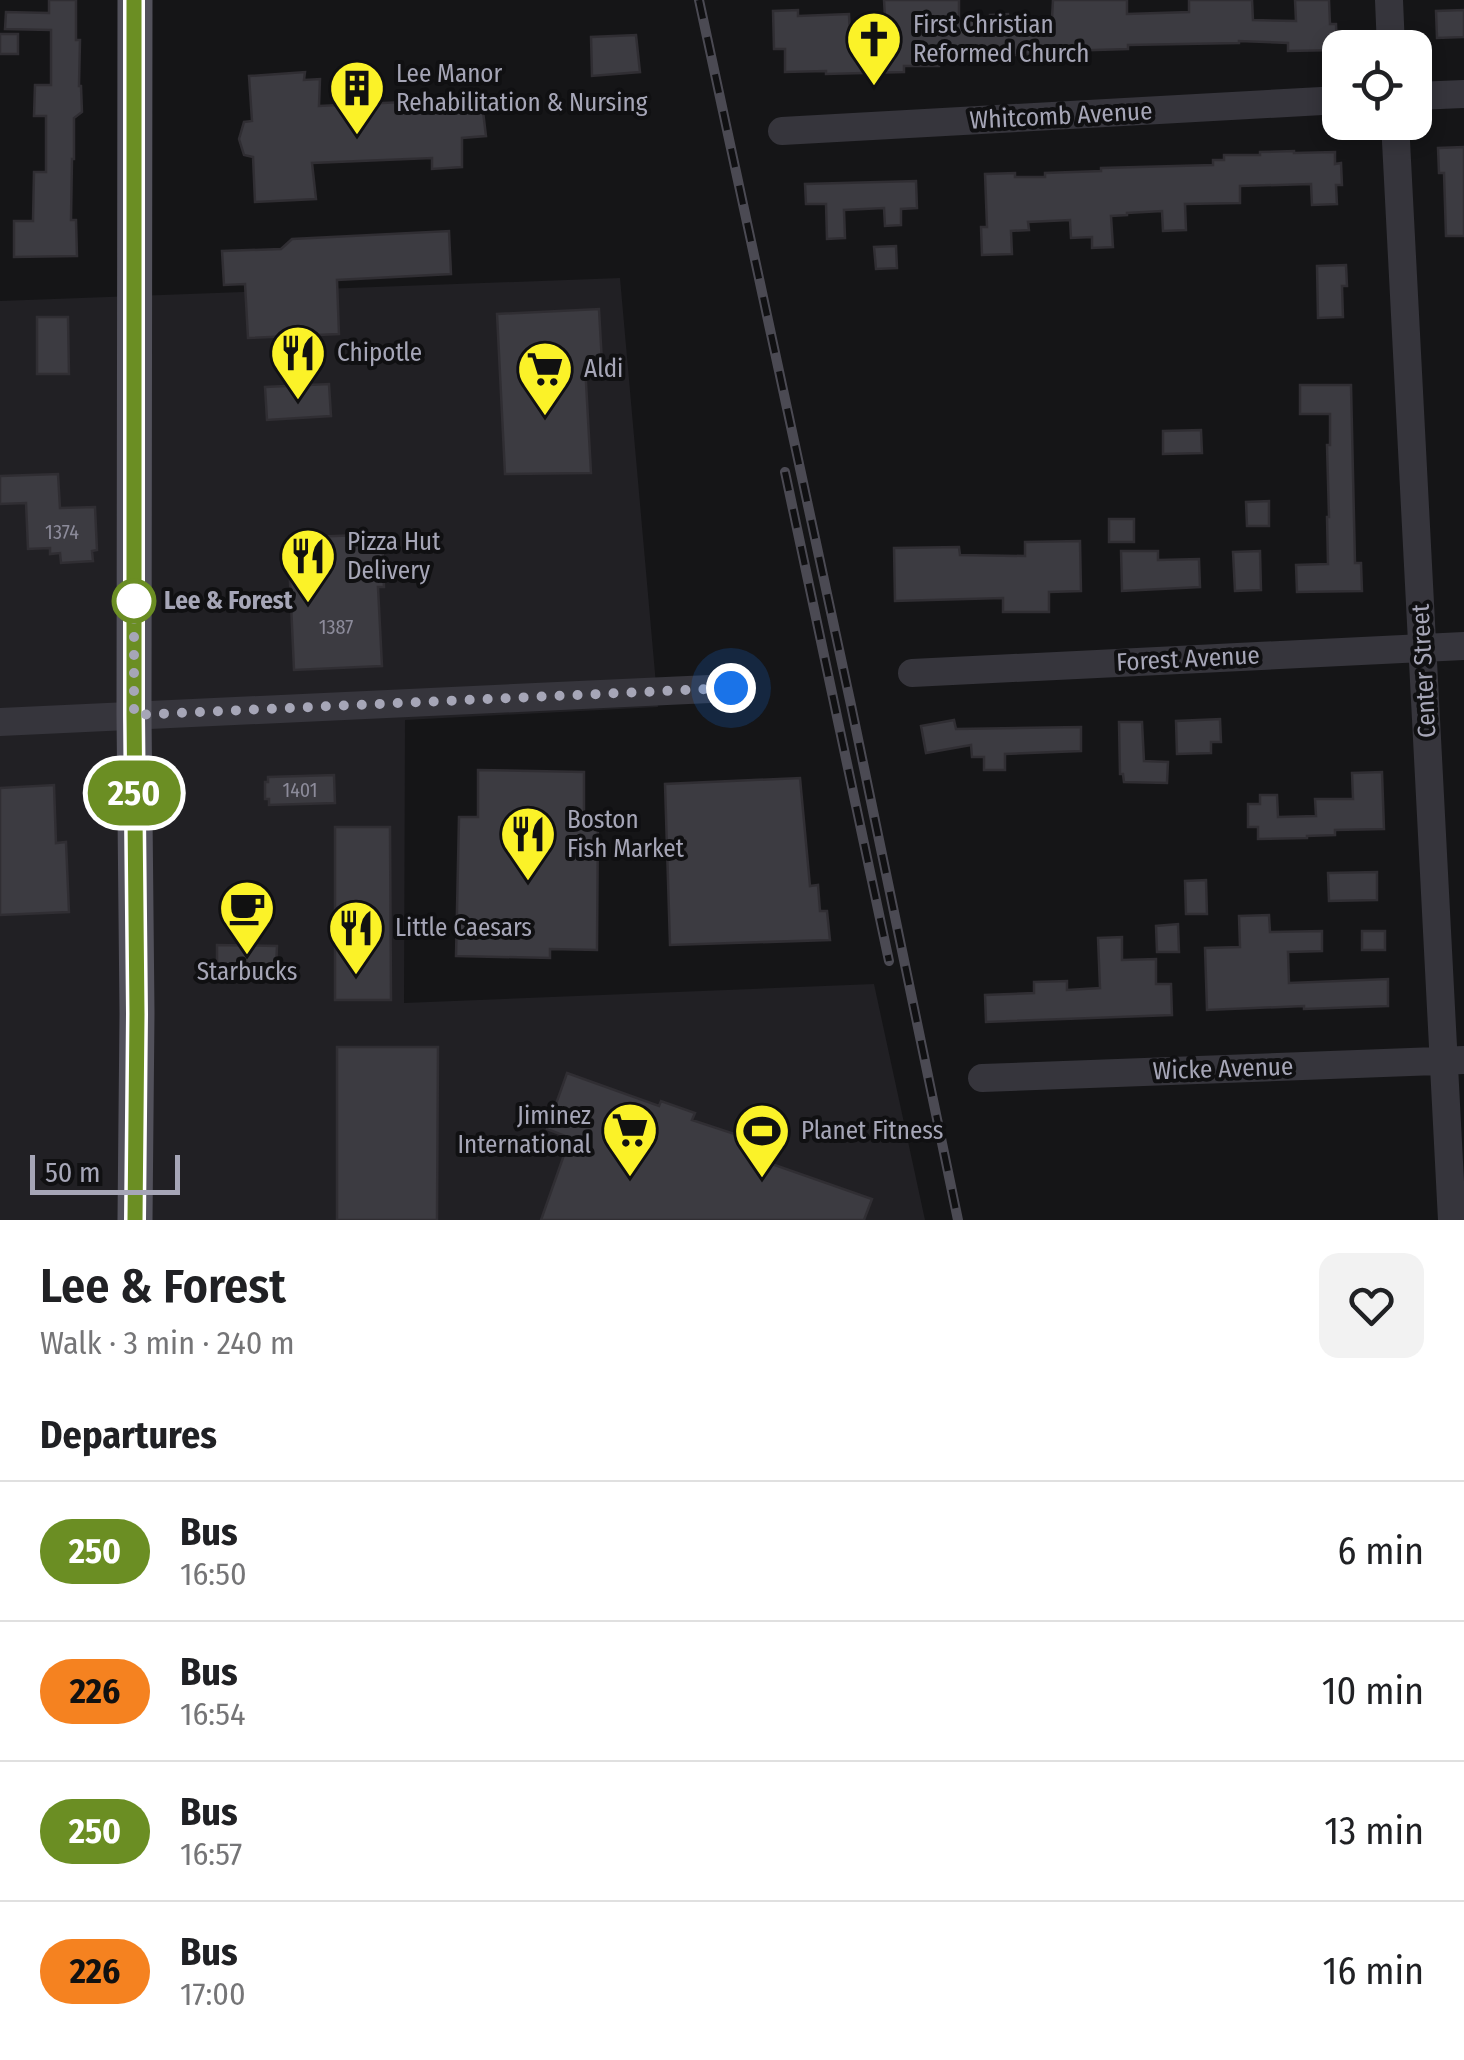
<!DOCTYPE html>
<html lang="en">
<head>
<meta charset="utf-8">
<style>
	:root { --surface:#fff; --page:#f2f2f2; --text:#202124; --muted:#757577; --line:#e0e0e0 }
	body { margin:0; font-family:"Fira Sans Condensed",sans-serif; background:var(--page); color:var(--text); height:100vh; display:flex; flex-direction:column; font-size:38px; white-space:nowrap }
	* { box-sizing:border-box; margin:0 }
	p { font-size:32px; color:var(--muted) }
	.icon { flex:none; width:55px; height:55px; fill:none; stroke:currentColor; stroke-width:2; stroke-linecap:round; stroke-linejoin:round }
	.map { position:relative; height:1220px; overflow:hidden }
	.sheet { display:flex; flex-direction:column; background:var(--surface); flex:1 }
	.sheet>* { flex:none }
	.badge { padding:0 20px; border-radius:32px; font-size:35px; line-height:65px }
	.fabs { position:absolute; left:1322px; top:30px; display:grid; gap:20px }
	.fabs a { display:grid; place-items:center; width:110px; height:110px; border-radius:20px; background:var(--surface); box-shadow:0 5px 15px #0003; font-size:50px }
	.scale { position:absolute; left:30px; bottom:25px; width:150px; box-sizing:border-box; padding-left:10px; border:5px solid #a6a6b7; border-top:0; font-size:28px; line-height:35px; white-space:nowrap; color:#a6a6b7; -webkit-text-stroke:8px #101012; paint-order:stroke }
	.you { position:absolute; width:50px; height:50px; margin:-25px; border:8px solid #fff; border-radius:50%; background:#1a73e8; box-shadow:0 0 0 15px #1a73e833 }
	.map>.badge { position:absolute; translate:-50% -50%; box-shadow:0 0 0 5px #fff }
	h2 { padding:0 40px; font-size:38px; line-height:90px }
	.round { display:grid; place-items:center; flex:none; width:105px; height:105px; border-radius:20px; background:var(--page) }
	.headline { display:flex; align-items:center; justify-content:space-between; height:170px; padding:0 40px }
	h1 { font-size:48px; font-weight:600; line-height:75px }
	ul { padding:0; list-style:none }
	li { display:flex; align-items:center; gap:30px; height:140px; padding:0 40px; border-top:2px solid var(--line) }
	li div { flex:1 }
	li b { display:block; font-size:38px }
	li em { font-style:normal }
	li .badge { min-width:110px; font-weight:700; text-align:center }
	.map>svg:first-child { display:block }
	.built { fill:#212024 }
	.building { fill:#3c3b41; stroke:#302e33; stroke-width:2.5 }
	.lines { fill:none; stroke-linecap:round; stroke-linejoin:round }
	.minor { stroke:#36353c; stroke-width:28 }
	.major { stroke:#52515b; stroke-width:35 }
	.rail-casing { stroke:#4b4a53; stroke-width:10 }
	.rail { stroke:#101012; stroke-width:6; stroke-dasharray:19; stroke-linecap:butt }
	.line-casing { stroke:#fff; stroke-width:22 }
	.line { stroke:#6b8e23; stroke-width:15 }
	.walk { stroke:#a6a6b7; stroke-width:10; stroke-dasharray:0 18 }
	.stop-dot { fill:#fff; stroke:#6b8e23; stroke-width:5 }
	.labels { text-anchor:middle; dominant-baseline:central; stroke-width:8; stroke-linejoin:round; paint-order:stroke }
	.number-label { font-size:20px; fill:#8c8b9a }
	.poi-label { font-size:25px; fill:#a6a6b7; stroke:#101012; text-anchor:start }
	.street-label { font-size:25px; fill:#a6a6b7; stroke:#101012 }
	.stop-label { font-size:25px; font-weight:bold; fill:#a6a6b7; stroke:#101012; text-anchor:start }
</style>
</head>
<body>
<div class="map">
<svg width="1464" height="1220" viewBox="0 0 1464 1220">
	<rect width="100%" height="100%" fill="#151517"/>
	<path class="built" d="M620 278 658 707 405 720 404 1003 874 984 925 1220H0V301Z"/>
	<path class="building" d="M49 0H76V40H80L79 86H81L82 112 74 118V159H72L71 220H76L77 256 14 257V221H33L34 172H46V116H34L35 85H51V30L5 29 6 12 49 13Z
		M884 0H959V20H990V15L1008 14V19L1052 18 1053 0H1127V14L1189 12V0H1252L1253 20 1296 21 1295 0H1329L1330 24H1336L1337 50 1288 51V43L1239 41V43L1128 45V49L1063 51V54L972 56V54H939V66H904V72L826 74V71L785 72V49H774L773 11 798 10V16L849 14 850 37 886 36Z
		M1464 10V37L1437 38 1436 11Z
		M0 34H18V54H0Z
		M636 35 640 72 592 76 591 37Z
		M305 72 304 80 320 79 319 106 468 99 469 113 483 111 486 136 462 138V167L432 169V158L312 163 316 199 255 202 253 157 244 155 239 139 244 122 252 121 249 76Z
		M1464 147V236H1446L1444 173H1439L1438 148Z
		M1294 151V153L1335 152V164L1341 163 1342 185H1336L1337 204 1312 205 1311 184 1240 186V203L1185 204 1186 230 1163 231 1162 211 1127 213V215L1111 216 1113 247 1092 248V237L1071 238 1070 220 1028 222 1029 230 1011 231 1012 254 982 255 981 227H987L985 174 1015 173V177H1045V173L1101 171V168L1213 165V160H1224V155H1260V152Z
		M916 181 917 208 901 209V225L885 226 884 208 844 210 845 238 827 239 826 204H806L805 184Z
		M449 231 451 274 337 280 339 334 248 338 245 284 224 285 222 251 281 249 292 239Z
		M896 246 897 268 876 269 874 247Z
		M1346 265 1347 286H1342L1343 317 1318 318 1317 266Z
		M599 309 602 363 585 364 591 473 505 474 497 314Z
		M37 317H68L69 374H37Z
		M329 384 331 416 267 420 265 387Z
		M1300 385H1351L1355 563H1361L1362 591 1297 592 1296 565 1328 564 1327 517H1329L1327 445H1330V414H1300Z
		M1201 430 1202 453 1163 454V431Z
		M58 474 60 508 95 507 97 550 92 551 93 561 61 563 60 553 50 554V548L28 549 26 503 0 504V476Z
		M1269 501V526H1247L1246 502Z
		M1109 519H1134V542H1109Z
		M382 534 384 587H378L382 666 294 670 288 538Z
		M1080 541 1081 591 1049 592V612H1003V598L895 601 894 548 959 547 960 555 1025 556V542Z
		M1121 551H1158V560L1199 559 1200 587 1122 591Z
		M1260 551 1261 590 1235 591 1233 552Z
		M1220 719 1221 742H1211V753L1177 754 1176 721Z
		M954 720 956 729 1081 727V751L1005 754V770H984V757H972L971 745 926 753 921 726Z
		M1119 722H1142L1144 761 1168 762 1167 783 1124 782 1123 774H1120Z
		M478 770 584 772V816H598L597 950 550 949V958L456 956 459 817H478Z
		M1382 772 1384 829 1335 830V835L1307 836V838L1258 839V827H1248V804H1260V795H1277L1278 817 1316 816 1315 799H1353L1352 773Z
		M334 775 335 803 269 805V799H265V782H268V777Z
		M800 778 810 886 818 885 820 911H827L830 940 670 945 665 784Z
		M54 785 56 843 66 842 69 912 0 915V788Z
		M335 827H390L391 1000H335Z
		M1377 872V900L1329 901 1328 873Z
		M1206 880 1207 914H1186L1185 881Z
		M1269 915 1270 932 1322 931V951L1288 952 1289 983 1388 979V1006L1304 1009V1006L1207 1010 1205 948 1240 947 1239 916Z
		M1178 924 1179 952H1157L1156 926Z
		M1362 931H1385V950H1362Z
		M1122 937V960L1156 959V984H1171L1172 1015 986 1022 985 995 1034 993V982L1067 981V990L1100 988 1098 938Z
		M217 945 277 946 276 969H256V972H239V968L217 967Z
		M337 1047H438L437 1220H337Z
		M567 1073 659 1106 661 1101 695 1113 692 1120 771 1146 766 1162 872 1199 864 1220H541L570 1138 547 1129Z"/>
	<g class="lines">
		<path class="minor" d="M1389 0 1391 48
			M1415 96 1464 94
			M1395 122 1452 1220
			M782 131 1340 100
			M912 673 1464 646
			M0 722 731 688
			M982 1078 1464 1060"/>
		<path class="major" d="M135 0 134 715 137 1013 135 1220"/>
		<g class="rail-casing">
			<path id="rail" d="M699 0 851 705 958 1220
				M785 472 889 961"/>
		</g>
		<use href="#rail" class="rail"/>
	</g>
	<g class="lines">
		<g class="line-casing">
			<path id="line" d="M134 0V715L137 1014 135 1220"/>
		</g>
		<use href="#line" class="line"/>
		<path class="walk" d="M134 601V715L731 688"/>
	</g>
	<defs>
		<g id="church-pin" transform="scale(2.875)"><path d="M0 17L-7.5 6A9.5 9.5 0 1 1 7.5 6Z" fill="#fbf228" stroke="#101012"/><path d="M-1.2-6h2.4v3.5h3.3v2.4h-3.3V6h-2.4V-.1h-3.3v-2.4h3.3Z" fill="#111"/></g>
		<g id="building-pin" transform="scale(2.875)"><path d="M0 17L-7.5 6A9.5 9.5 0 1 1 7.5 6Z" fill="#fbf228" stroke="#101012"/><path d="M-4-6H4V6H1V3H-1V6H-4ZM-2.5-4.3h1.7v1.8h-1.7ZM.8-4.3h1.7v1.8H.8ZM-2.5-1h1.7V.8h-1.7ZM.8-1h1.7V.8H.8Z" fill="#111"/></g>
		<g id="restaurant-pin" transform="scale(2.875)"><path d="M0 17L-7.5 6A9.5 9.5 0 1 1 7.5 6Z" fill="#fbf228" stroke="#101012"/><path d="M-5-6h1v4h1v-4h1v4h1v-4h1v5L-1.5 .5V6h-2V.5L-5-1ZM5-6V6H3V1.5H1.5Q1.5-4 5-6Z" fill="#111"/></g>
		<g id="supermarket-pin" transform="scale(2.875)"><path d="M0 17L-7.5 6A9.5 9.5 0 1 1 7.5 6Z" fill="#fbf228" stroke="#101012"/><path d="M-6-5.5h2.5l.6 2H6L4.5 2H-2.5L-4.4-4H-6ZM-1.5 3.2a1.3 1.3 0 1 0 .1 0ZM3 3.2a1.3 1.3 0 1 0 .1 0Z" fill="#111"/></g>
		<g id="cafe-pin" transform="scale(2.875)"><path d="M0 17L-7.5 6A9.5 9.5 0 1 1 7.5 6Z" fill="#fbf228" stroke="#101012"/><path d="M-5.5-4.5H6V0H3Q3 3.5 0 3.5H-2.5Q-5.5 3.5-5.5 0ZM3-3.2v2h1.7v-2ZM-6 4.5H4V6H-6Z" fill="#111"/></g>
		<g id="stadium-pin" transform="scale(2.875)"><path d="M0 17L-7.5 6A9.5 9.5 0 1 1 7.5 6Z" fill="#fbf228" stroke="#101012"/><path d="M0-5a6.5 5 0 1 0 0 10a6.5 5 0 1 0 0-10ZM-3.5-1.8h7v3.6h-7Z" fill="#111"/></g>
	</defs>
	<g fill-rule="evenodd">
		<use href="#church-pin" x="874" y="39"/>
		<use href="#building-pin" x="357" y="88"/>
		<use href="#restaurant-pin" x="298" y="353"/>
		<use href="#supermarket-pin" x="545" y="369"/>
		<use href="#restaurant-pin" x="308" y="556"/>
		<use href="#restaurant-pin" x="528" y="834"/>
		<use href="#cafe-pin" x="247" y="908"/>
		<use href="#restaurant-pin" x="356" y="928"/>
		<use href="#supermarket-pin" x="630" y="1130"/>
		<use href="#stadium-pin" x="762" y="1131"/>
	</g>
	<circle class="stop-dot" cx="134" cy="601" r="20"/>
	<g class="labels">
		<g class="number-label">
			<text x="62" y="532">1374</text>
			<text x="336" y="627">1387</text>
			<text x="300" y="790">1401</text>
		</g>
		<g class="poi-label">
			<text x="913" y="25">First Christian<tspan x="913" dy="29">Reformed Church</tspan></text>
			<text x="396" y="74">Lee Manor<tspan x="396" dy="29">Rehabilitation &amp; Nursing</tspan></text>
			<text x="337" y="353">Chipotle</text>
			<text x="584" y="369">Aldi</text>
			<text x="347" y="542">Pizza Hut<tspan x="347" dy="29">Delivery</tspan></text>
			<text x="567" y="820">Boston<tspan x="567" dy="29">Fish Market</tspan></text>
			<text x="395" y="928">Little Caesars</text>
			<text x="247" y="972" text-anchor="middle">Starbucks</text>
			<text x="591" y="1116" text-anchor="end">Jiminez<tspan x="591" dy="29">International</tspan></text>
			<text x="801" y="1131">Planet Fitness</text>
		</g>
		<g class="street-label">
			<text transform="translate(1061 116) rotate(-3)">Whitcomb Avenue</text>
			<text transform="translate(1188 659) rotate(-3)">Forest Avenue</text>
			<text transform="translate(1424 671) rotate(-93)">Center Street</text>
			<text transform="translate(1223 1069) rotate(-2)">Wicke Avenue</text>
		</g>
		<g class="stop-label">
			<text x="164" y="601">Lee &amp; Forest</text>
		</g>
	</g>
</svg>
<div class="fabs">
<a><svg class="icon" aria-label="locate" viewBox="0 0 24 24"><circle cx="12" cy="12" r="6"/><path d="M12 2v4M12 18v4M2 12h4M18 12h4"/></svg></a>
</div>
<div class="scale">50 m</div>
<div class="you" style="left:731px;top:688px"></div>
<b class="badge" style="left:134px;top:793px;background:#6b8e23;color:#fff">250</b>
</div>
<section class="sheet">
<div class="headline"><div><h1>Lee &amp; Forest</h1><p>Walk · 3 min · 240 m</p></div><a class="round"><svg class="icon" aria-label="heart" viewBox="0 0 24 24"><path d="M12 20l-8-8c-3-5 5-10 8-4 3-6 11-1 8 4z"/></svg></a></div>
<h2>Departures</h2>
<ul>
<li><span class="badge" style="background:#6b8e23;color:#fff">250</span><div><b>Bus</b><p>16:50</p></div><em>6 min</em></li>
<li><span class="badge" style="background:#f58220;color:#111">226</span><div><b>Bus</b><p>16:54</p></div><em>10 min</em></li>
<li><span class="badge" style="background:#6b8e23;color:#fff">250</span><div><b>Bus</b><p>16:57</p></div><em>13 min</em></li>
<li><span class="badge" style="background:#f58220;color:#111">226</span><div><b>Bus</b><p>17:00</p></div><em>16 min</em></li>
</ul>
</section>
</body>
</html>
